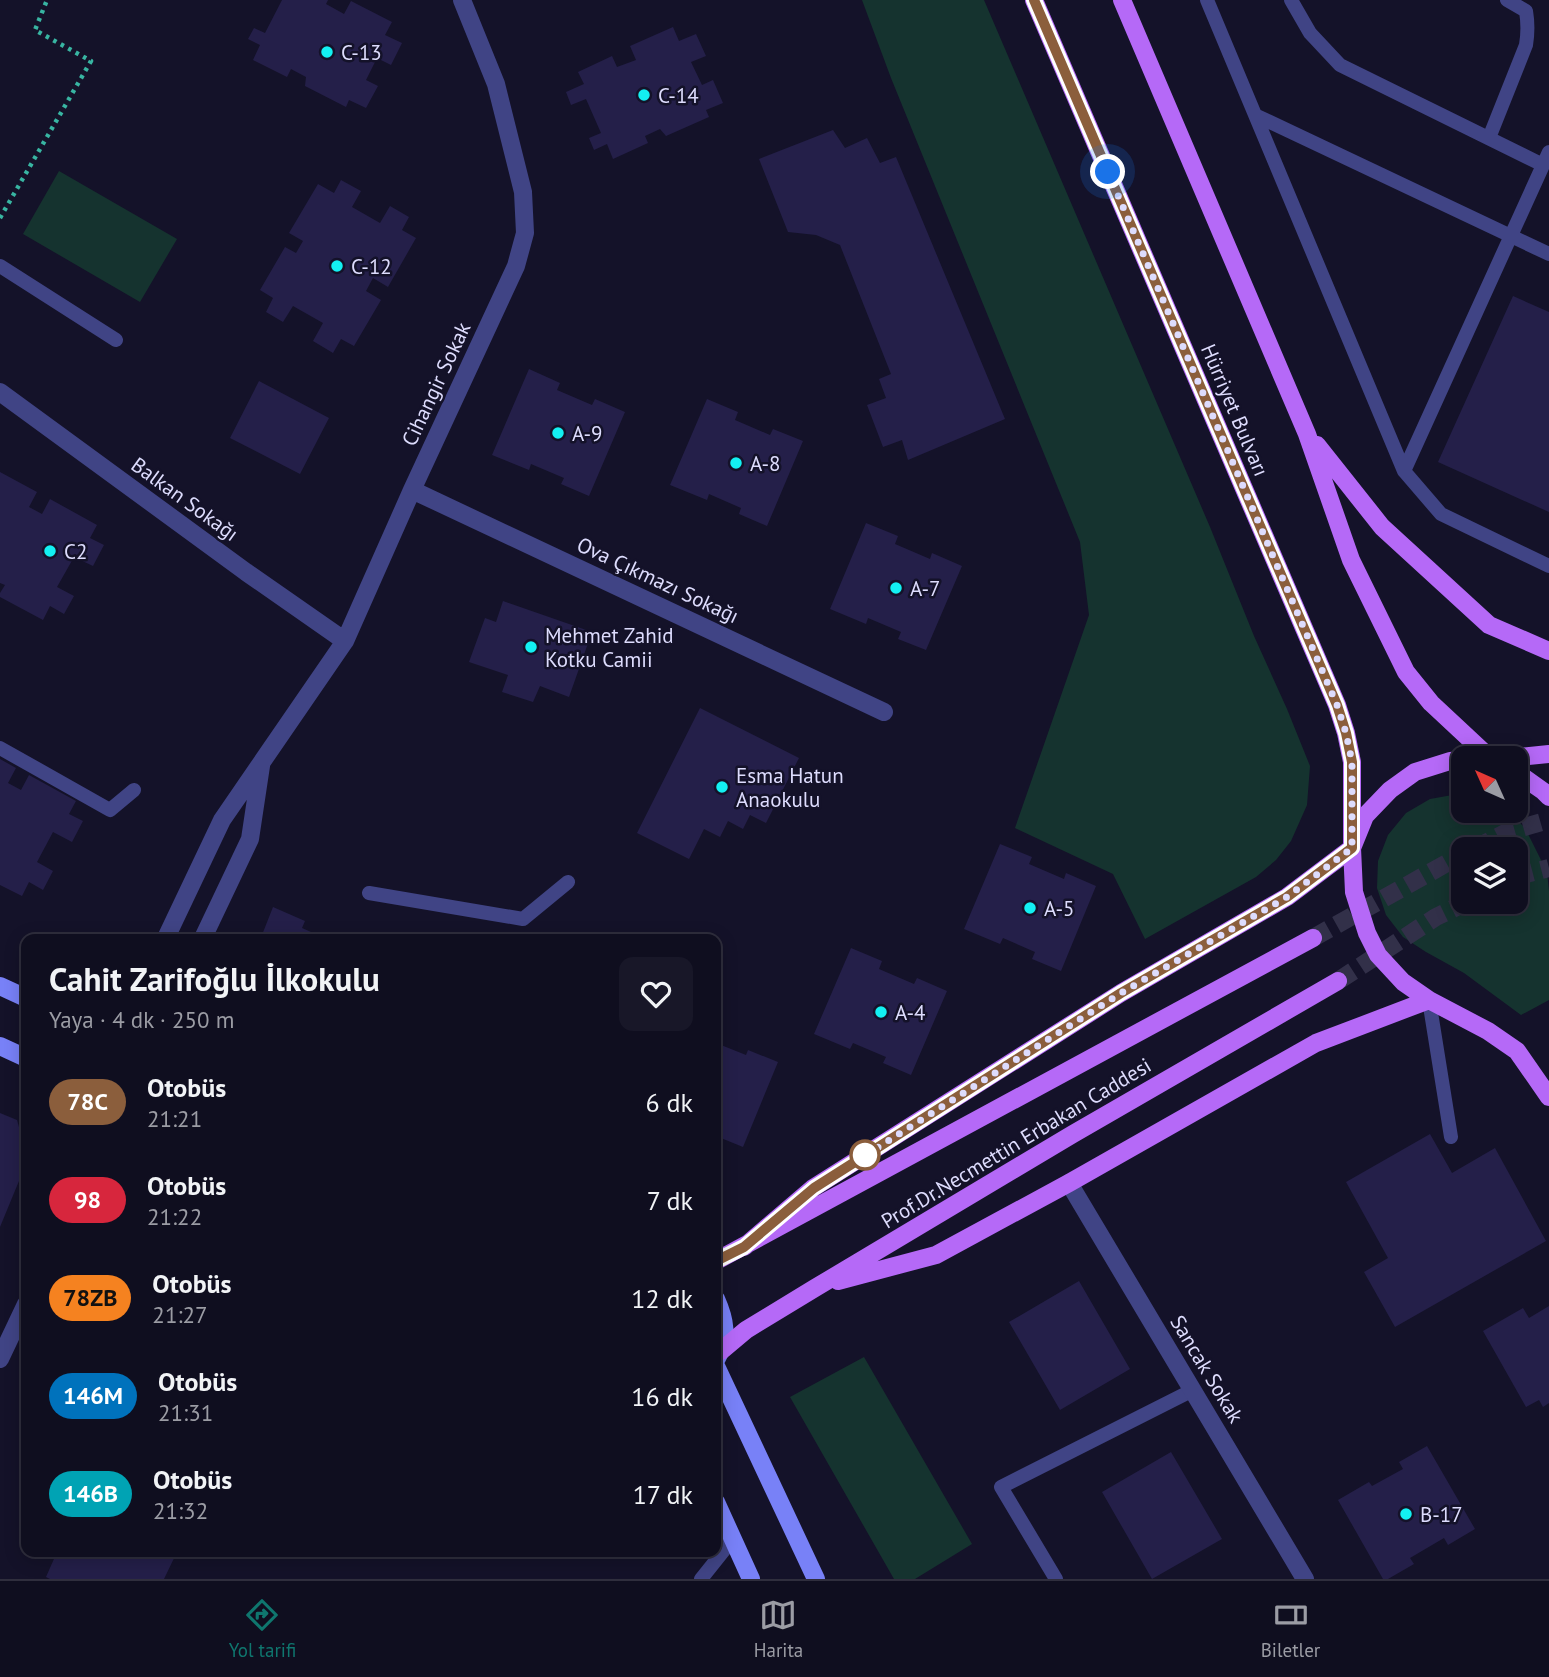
<!DOCTYPE html>
<html lang="tr">
<head>
<meta charset="utf-8">
<style>
	:root { --surface:#0f0e1f; --page:#181728; --text:#f1f3f6; --muted:#9b9ca4; --line:#2f2e3d; --accent:#0f766e }
	body { margin:0; font-family:"PT Sans",sans-serif; background:var(--page); color:var(--text); height:100vh; display:flex; flex-direction:column; font-size:26px; white-space:nowrap }
	* { box-sizing:border-box; margin:0 }
	p { font-size:23px; color:var(--muted) }
	.icon { flex:none; width:38px; height:38px; fill:none; stroke:currentColor; stroke-width:2; stroke-linecap:round; stroke-linejoin:round }
	.map { position:relative; flex:1; overflow:hidden }
	.sheet { position:absolute; left:21px; top:934px; width:700px; height:623px; display:flex; flex-direction:column; background:var(--surface); border-radius:14px; box-shadow:0 4px 18px #0003,0 0 0 2px var(--line) }
	.sheet>* { flex:none }
	.badge { padding:0 14px; border-radius:23px; font-size:24px; line-height:46px }
	.needle { width:46px; rotate:315deg }
	.buttons { position:absolute; left:1451px; top:746px; display:grid; gap:14px }
	.buttons a { display:grid; place-items:center; width:77px; height:77px; border-radius:14px; background:var(--surface); box-shadow:0 4px 18px #0003,0 0 0 2px var(--line); font-size:35px }
	.you { position:absolute; width:35px; height:35px; margin:-18px; border:5px solid #fff; border-radius:50%; background:#1a73e8; box-shadow:0 0 0 10px #1a73e833 }
	.map>.badge { position:absolute; translate:-50% -50%; box-shadow:0 0 0 4px #fff }
	.round { display:grid; place-items:center; flex:none; width:74px; height:74px; border-radius:14px; background:var(--page) }
	.head { display:flex; align-items:center; justify-content:space-between; height:119px; padding:0 28px }
	h1 { font-size:33px; font-weight:700; line-height:52px }
	ul { padding:0; list-style:none }
	li { display:flex; align-items:center; gap:21px; height:98px; padding:0 28px }
	li div { flex:1 }
	li b { display:block; font-size:26px }
	li em { font-style:normal }
	li .badge { min-width:77px; font-weight:700; text-align:center }
	.tab-bar { display:flex; justify-content:space-around; align-items:center; height:98px; border-top:2px solid var(--line); background:var(--surface); font-size:19px; color:var(--muted) }
	.tab-bar a { display:grid; justify-items:center; gap:4px }
	.tab-bar .selected { color:var(--accent) }
	.map>svg:first-child { display:block }
	.green { fill:#15332f; fill-rule:evenodd }
	.building { fill:#241f49 }
	.lines { fill:none; stroke-linecap:round; stroke-linejoin:round }
	.primary-tunnel { stroke:#323049; stroke-width:18; stroke-dasharray:18 9; stroke-linecap:butt }
	.path { stroke:#38b5a2; stroke-width:4.5; stroke-dasharray:3.5 5; stroke-linecap:butt }
	.service { stroke:#404485; stroke-width:14 }
	.minor { stroke:#404485; stroke-width:18 }
	.secondary { stroke:#7881f7; stroke-width:18 }
	.primary { stroke:#b569f7; stroke-width:18 }
	.line-casing { stroke:#fff; stroke-width:16 }
	.line { stroke:#8b5e3c; stroke-width:10 }
	.walk { stroke:#dddcfd; stroke-width:7; stroke-dasharray:0 12.6 }
	.poi-dot { fill:#13f0f2; stroke:#141229; stroke-width:2.5 }
	.stop-dot { fill:#fff; stroke:#8b5e3c; stroke-width:3.5 }
	.labels { text-anchor:middle; dominant-baseline:central; stroke-width:5; stroke-linejoin:round; paint-order:stroke }
	.poi-label { font-size:21px; fill:#dddcfd; stroke:#141229; text-anchor:start }
	.street-label { font-size:21px; fill:#dddcfd; stroke:#141229 }
</style>
</head>
<body>
<div class="map">
<svg width="1549" height="1579" viewBox="0 0 1549 1579">
	<rect width="100%" height="100%" fill="#141229"/>
	<path class="green" d="M862 0H984L1210 527 1254 636 1287 709 1310 766 1307 805 1291 841 1276 860 1256 877 1145 939 1113 874 1015 828 1089 615 1080 542 891 78Z
		M59 171 177 239 140 302 23 234Z
		M1458 794 1463 795V810H1507L1525 828 1547 872 1549 891V1000L1521 1015 1464 973 1426 952 1403 937 1386 915 1377 888 1378 861 1388 835 1406 813 1430 799ZM1463 849H1516V901H1463Z
		M864 1357 972 1544 915 1579H894L790 1397Z"/>
	<path class="building" d="M282 0H328L326 4 344 14 351 1 392 22 385 35 402 43 391 65 377 58 366 80 378 86 366 108 349 100 346 107 305 86 306 77 291 69 287 77 253 60 260 45 248 39 254 28 265 33Z
		M673 27 679 41 696 34 706 56 691 62 702 85 713 80 723 103 706 110 709 117 666 136 660 129 645 136 648 143 613 159 607 144 594 150 589 138 601 133 586 99 571 105 566 92 584 84 578 72 612 56 617 67 636 60 630 46Z
		M833 130 845 148 867 138 880 163 896 157 1005 419 908 460 902 440 883 447 867 405 886 398 879 379 891 374 840 245 816 235 788 232 759 159Z
		M341 180 361 191 352 207 380 223 390 206 409 217 402 230 416 238 388 287 373 278 366 291 381 300 354 346 341 339 333 353 313 341 323 323 293 306 283 322 266 312 273 298 260 290 285 247 296 253 303 241 289 233 318 184 334 193Z
		M1513 296 1549 312V512L1438 462Z
		M529 369 560 383 557 390 592 405 595 399 625 412 589 496 561 484 564 478 531 464 529 470 492 455Z
		M259 381 329 418 300 474 230 438Z
		M707 399 738 412 735 420 770 435 773 429 803 441 767 526 739 514 741 508 709 494 707 500 670 485Z
		M0 472 37 492 29 507 42 514 50 499 97 525 90 538 104 545 93 566 74 557 57 587 74 596 64 614 50 606 43 620 0 597V593L5 585 0 583Z
		M866 523 898 536 895 544 930 559 932 553 962 566 926 650 898 639 901 632 868 618 866 624 830 609Z
		M503 601 592 632 569 697 540 686 533 702 502 692 508 675 469 662 485 618 496 622Z
		M700 708 799 758 766 823 750 815 743 829 728 821 720 837 704 829 689 859 637 833Z
		M0 759 16 768 8 783 21 790 29 775 76 801 69 814 83 821 72 842 53 832 37 862 53 871 43 890 29 882 22 896 0 885Z
		M1000 844 1032 857 1029 864 1064 879 1066 873 1096 886 1061 971 1032 959 1035 952 1003 938 1000 944 964 929Z
		M273 907 305 921 302 928 329 940H260Z
		M851 948 882 961 879 969 914 984 917 978 947 991 911 1075 883 1063 886 1057 853 1043 850 1049 814 1034Z
		M716 1043 746 1055 748 1050 778 1062 743 1147 716 1136Z
		M0 1113 17 1120 26 1152V1164L0 1227Z
		M1430 1134 1452 1173 1495 1148 1546 1241 1395 1327 1364 1272 1388 1258 1346 1182Z
		M1079 1281 1130 1369 1060 1410 1009 1322Z
		M1549 1306V1403L1543 1407 1539 1400 1526 1407 1483 1331 1523 1308 1529 1318Z
		M1427 1446 1475 1529 1448 1545 1444 1538 1410 1558 1414 1564 1388 1579H1383L1338 1500 1369 1482 1372 1486 1403 1469 1399 1462Z
		M1171 1452 1222 1539 1152 1579 1102 1492Z
		M57 1552H177L164 1579H50L46 1577Z"/>
	<g class="lines">
		<path class="primary-tunnel" d="M1474 849 1507 832 1549 820
			M1516 879 1526 874 1549 868
			M1313 938 1463 854
			M1338 981 1436 917 1469 901"/>
		<path class="path" d="M0 218 91 61 35 30 47 0"/>
		<path class="service" d="M1207 0 1404 471 1441 514 1549 566
			M1291 0 1310 33 1340 65 1543 165
			M1255 115 1549 254
			M1489 138 1526 45C1528 33 1528 23 1526 11L1507 0
			M0 266 116 340
			M1404 471 1549 152
			M0 748 110 810 134 790
			M369 893 523 919 568 882
			M1429 1000 1451 1137
			M701 1579 733 1539
			M1056 1579 1001 1487 1193 1390"/>
		<path class="minor" d="M0 392 246 572 345 641
			M412 490 884 712
			M165 940 222 820 345 641 412 490 516 266 525 233 523 192 496 84 462 0
			M202 940 250 839 261 766
			M1069 1183 1305 1579
			M0 1359 26 1304"/>
		<path class="secondary" d="M0 986 26 998
			M0 1046 26 1058
			M716 1299C725 1319 729 1338 717 1358
			M716 1366 816 1579
			M716 1502 751 1579"/>
		<path class="primary" d="M1034 0 1337 705 1346 733 1352 762V848L1354 892 1367 933 1378 955 1403 982 1429 1000 1488 1031 1517 1051 1549 1097
			M1122 0 1307 434 1351 560 1406 672 1431 703 1490 758
			M1317 445 1382 527 1489 625 1549 651
			M1510 758 1549 754
			M1516 772 1543 791 1549 797
			M744 1247 813 1188 1121 993 1287 897 1352 848 1365 816 1390 790 1415 772 1450 761 1463 760
			M716 1261 1313 938
			M838 1281 936 1255 1069 1183 1316 1043 1429 1000
			M721 1351 746 1330 815 1288 1073 1134 1338 981"/>
	</g>
	<g class="lines">
		<g class="line-casing">
			<path id="line" d="M716 1261 744 1247 814 1188 1121 993 1287 897 1352 848V762L1346 733 1337 705 1034 0"/>
		</g>
		<use href="#line" class="line"/>
		<path class="walk" d="M865 1155 861 1158 1121 993 1287 897 1352 848V762L1346 733 1337 705 1108 172"/>
	</g>
	<g class="poi-dot">
		<circle cx="327" cy="52" r="7"/>
		<circle cx="644" cy="95" r="7"/>
		<circle cx="337" cy="266" r="7"/>
		<circle cx="558" cy="433" r="7"/>
		<circle cx="736" cy="463" r="7"/>
		<circle cx="50" cy="551" r="7"/>
		<circle cx="896" cy="588" r="7"/>
		<circle cx="531" cy="647" r="7"/>
		<circle cx="722" cy="787" r="7"/>
		<circle cx="1030" cy="908" r="7"/>
		<circle cx="881" cy="1012" r="7"/>
		<circle cx="1406" cy="1514" r="7"/>
	</g>
	<circle class="stop-dot" cx="865" cy="1155" r="14"/>
	<g class="labels">
		<g class="poi-label">
			<text x="341" y="52">C-13</text>
			<text x="658" y="95">C-14</text>
			<text x="351" y="266">C-12</text>
			<text x="572" y="433">A-9</text>
			<text x="750" y="463">A-8</text>
			<text x="64" y="551">C2</text>
			<text x="910" y="588">A-7</text>
			<text x="545" y="635">Mehmet Zahid<tspan x="545" dy="24">Kotku Camii</tspan></text>
			<text x="736" y="775">Esma Hatun<tspan x="736" dy="24">Anaokulu</tspan></text>
			<text x="1044" y="908">A-5</text>
			<text x="895" y="1012">A-4</text>
			<text x="1420" y="1514">B-17</text>
		</g>
		<g class="street-label">
			<text transform="translate(436 384) rotate(-65)">Cihangir Sokak</text>
			<text transform="translate(1235 410) rotate(67)">Hürriyet Bulvarı</text>
			<text transform="translate(185 499) rotate(36)">Balkan Sokağı</text>
			<text transform="translate(658 580) rotate(25)">Ova Çıkmazı Sokağı</text>
			<text transform="translate(1016 1143) rotate(-31)">Prof.Dr.Necmettin Erbakan Caddesi</text>
			<text transform="translate(1207 1369) rotate(59)">Sancak Sokak</text>
		</g>
	</g>
</svg>
<div class="buttons">
<a><svg class="needle" viewBox="-14 -14 28 28"><path d="M0-13l5 13h-10z" fill="#e53935"/><path d="M0 13l5-13h-10z" fill="#9b9ca4"/></svg></a>
<a><svg class="icon" aria-label="layers" viewBox="0 0 24 24"><path d="M12 4l9 5-9 5-9-5zM3 14l9 5 9-5"/></svg></a>
</div>
<div class="you" style="left:1108px;top:172px"></div>
<section class="sheet">
<div class="head"><div><h1>Cahit Zarifoğlu İlkokulu</h1><p>Yaya · 4 dk · 250 m</p></div><a class="round"><svg class="icon" aria-label="heart" viewBox="0 0 24 24"><path d="M12 20l-8-8c-3-5 5-10 8-4 3-6 11-1 8 4z"/></svg></a></div>
<ul>
<li><span class="badge" style="background:#8b5e3c;color:#fff">78C</span><div><b>Otobüs</b><p>21:21</p></div><em>6 dk</em></li>
<li><span class="badge" style="background:#d7263d;color:#fff">98</span><div><b>Otobüs</b><p>21:22</p></div><em>7 dk</em></li>
<li><span class="badge" style="background:#f58220;color:#111">78ZB</span><div><b>Otobüs</b><p>21:27</p></div><em>12 dk</em></li>
<li><span class="badge" style="background:#0072bc;color:#fff">146M</span><div><b>Otobüs</b><p>21:31</p></div><em>16 dk</em></li>
<li><span class="badge" style="background:#00a3b4;color:#fff">146B</span><div><b>Otobüs</b><p>21:32</p></div><em>17 dk</em></li>
</ul>
</section>
</div>
<nav class="tab-bar">
<a class="selected"><svg class="icon" aria-label="directions" viewBox="0 0 24 24"><path d="M12 3l9 9-9 9-9-9zM9 14v-3h6M13 9l2 2-2 2"/></svg>Yol tarifi</a>
<a><svg class="icon" aria-label="map" viewBox="0 0 24 24"><path d="M3 6l6-2 6 2 6-2v14l-6 2-6-2-6 2zM9 4v14M15 6v14"/></svg>Harita</a>
<a><svg class="icon" aria-label="tickets" viewBox="0 0 24 24"><path d="M3 7h18v10H3zM15 7v10"/></svg>Biletler</a>
</nav>
</body>
</html>
